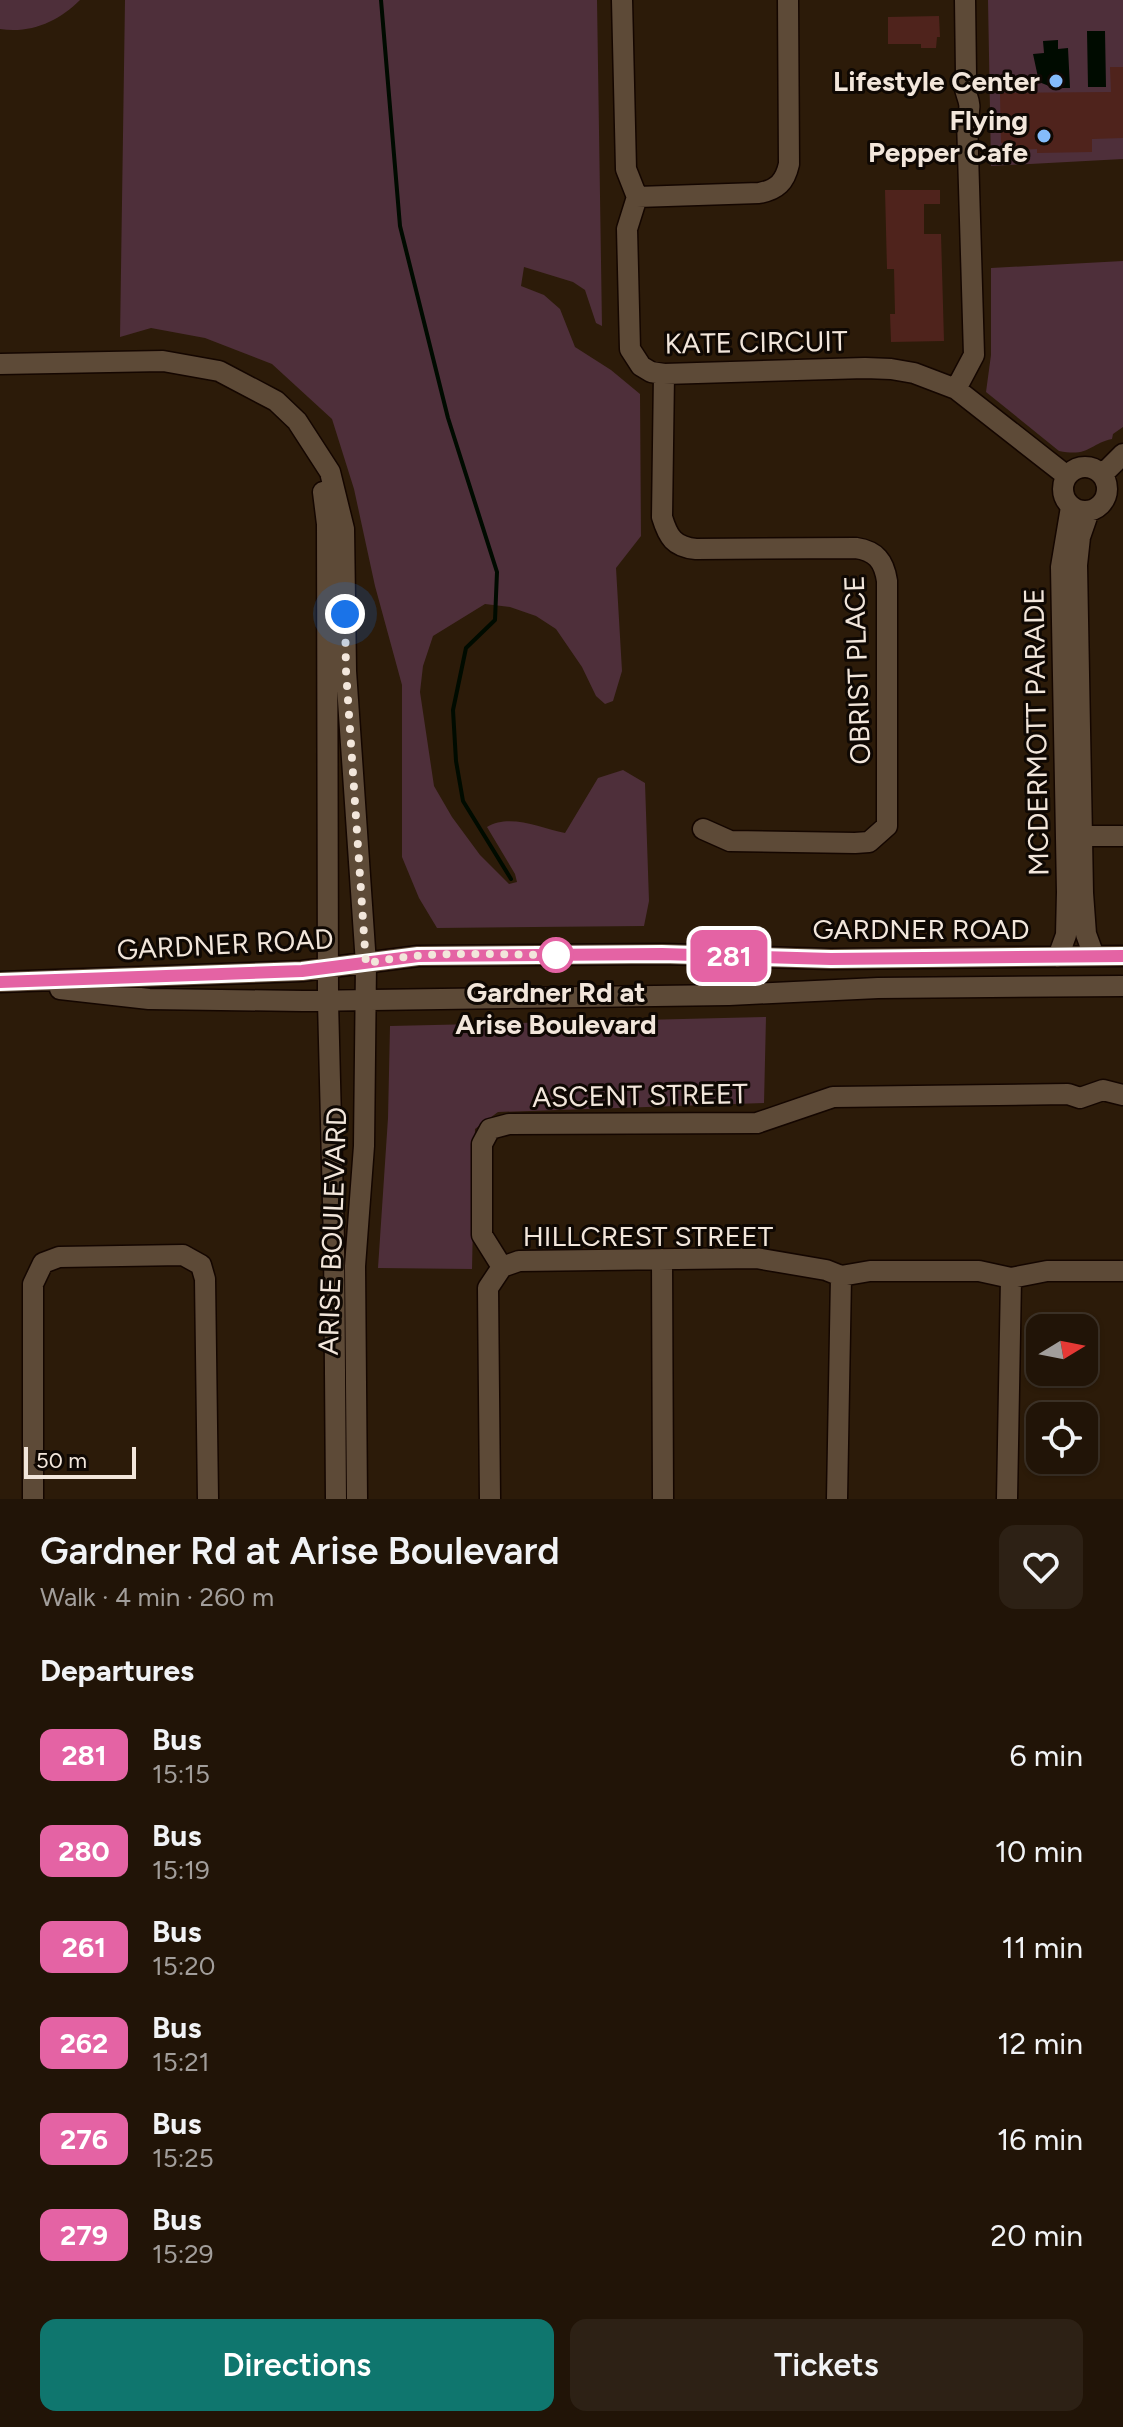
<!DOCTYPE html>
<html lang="en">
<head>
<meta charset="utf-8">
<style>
	:root { --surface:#211407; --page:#2d2115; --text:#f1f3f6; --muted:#a29e9b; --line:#3e3328; --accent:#0f766e }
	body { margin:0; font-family:Figtree,sans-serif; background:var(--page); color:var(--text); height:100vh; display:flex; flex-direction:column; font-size:30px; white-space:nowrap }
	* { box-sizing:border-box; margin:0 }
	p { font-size:26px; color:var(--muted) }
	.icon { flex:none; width:44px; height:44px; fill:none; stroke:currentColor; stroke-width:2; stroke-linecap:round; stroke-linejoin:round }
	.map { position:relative; height:1499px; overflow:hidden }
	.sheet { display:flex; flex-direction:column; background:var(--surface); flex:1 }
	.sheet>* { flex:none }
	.badge { padding:0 16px; border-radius:12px; font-size:28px; line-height:52px }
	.needle { width:52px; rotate:80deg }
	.buttons { position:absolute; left:1026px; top:1314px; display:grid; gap:16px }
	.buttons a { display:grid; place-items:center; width:72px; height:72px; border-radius:16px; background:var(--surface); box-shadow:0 2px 6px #0004,0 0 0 2px var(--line); font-size:40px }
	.scale { position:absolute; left:24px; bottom:20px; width:112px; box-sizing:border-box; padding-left:8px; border:4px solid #f2e6db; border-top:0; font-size:22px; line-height:28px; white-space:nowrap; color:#f2e6db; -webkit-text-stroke:6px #0f0803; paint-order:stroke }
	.you { position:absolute; width:40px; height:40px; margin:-20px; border:6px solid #fff; border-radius:50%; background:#1a73e8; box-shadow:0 0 0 12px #1a73e833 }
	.map>.badge { position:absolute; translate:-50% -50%; box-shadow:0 0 0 4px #fff }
	h2 { padding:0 40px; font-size:30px; line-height:72px }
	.round { display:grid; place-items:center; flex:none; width:84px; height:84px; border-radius:16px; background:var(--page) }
	.head { display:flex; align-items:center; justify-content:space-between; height:136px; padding:0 40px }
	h1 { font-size:38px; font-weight:600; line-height:60px }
	.primary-button { display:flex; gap:16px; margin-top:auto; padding:16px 40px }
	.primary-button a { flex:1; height:92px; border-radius:16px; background:var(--accent); color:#fff; font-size:32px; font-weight:600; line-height:92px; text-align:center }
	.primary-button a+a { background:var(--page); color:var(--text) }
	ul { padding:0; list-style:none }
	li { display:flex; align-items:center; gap:24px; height:96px; padding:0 40px }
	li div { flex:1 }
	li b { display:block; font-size:30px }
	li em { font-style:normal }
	li .badge { min-width:88px; font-weight:700; text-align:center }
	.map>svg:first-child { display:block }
	.green { fill:#4e2f3a }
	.water { fill:#000b00 }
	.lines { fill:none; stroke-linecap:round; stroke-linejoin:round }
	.stream { stroke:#000b00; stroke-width:4 }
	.building { fill:#4f231c }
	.minor-casing { stroke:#140600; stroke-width:23 }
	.minor { stroke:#5d4a37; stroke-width:20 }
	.line-casing { stroke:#fff; stroke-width:18 }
	.line { stroke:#e463a4; stroke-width:12 }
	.walk { stroke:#f2e6db; stroke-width:8; stroke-dasharray:0 14.4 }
	.poi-dot { fill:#84bcfb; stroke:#0f0803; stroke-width:3 }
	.stop-dot { fill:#fff; stroke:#e463a4; stroke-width:4 }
	.labels { text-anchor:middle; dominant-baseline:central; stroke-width:6; stroke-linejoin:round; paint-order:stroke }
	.poi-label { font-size:28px; font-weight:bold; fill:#f2e6db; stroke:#0f0803; text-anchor:end }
	.street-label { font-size:28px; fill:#f2e6db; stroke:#0f0803 }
	.stop-label { font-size:28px; font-weight:bold; fill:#f2e6db; stroke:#0f0803 }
</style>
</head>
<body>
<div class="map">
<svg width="1123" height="1499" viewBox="0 0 1123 1499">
	<rect width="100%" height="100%" fill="#2c1b09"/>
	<path class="green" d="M0 0H80C59 21 31 34 0 29Z
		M125 0H597L602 326 596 323 585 290 573 282 524 267 521 286 544 295 560 309 575 347 611 370 640 394 641 536 616 568 622 671 613 701 605 704 596 696 582 667 556 629 536 616 510 607 485 604 433 636 423 666 420 692 434 786 452 817 480 855 509 884 517 882 515 874 487 827C510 813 540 828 565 833L598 778 623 770 645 783 649 901 644 926 437 928 419 898 402 857V685L375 586 354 489 332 419 272 364 205 338 151 328 120 337Z
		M988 0H1123V159L991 166Z
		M1123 261V427L1113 434 1112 439C1089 444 1090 457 1059 451L986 392 991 355V268Z
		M766 1017 764 1103 498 1112 475 1129 472 1269 378 1268 388 1118 390 1026Z"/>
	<path class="water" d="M1087 31H1105L1106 87H1088Z
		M1058 40V49L1068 48 1070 88H1054L1039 82 1033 54 1044 53 1043 41Z"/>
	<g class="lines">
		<path class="stream" d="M381 0 400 226 448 418 497 572 495 620 466 648 453 710 456 761 463 801 511 879"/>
	</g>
	<path class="building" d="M939 16 940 37H937L936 48H921V44H888V17Z
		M1110 67H1123V138L1092 139V152L1037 153V149L1015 150V143H1001L1000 93 1111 92Z
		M885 190H940V204H924V234H941L944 341 891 342 890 314H895L894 269H887Z"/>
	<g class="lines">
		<g class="minor-casing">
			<path id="minor" d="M622 0 626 169 637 197 627 229 630 349 641 366 651 372 664 374 865 368 891 369 914 373 956 389 1067 476
				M637 197 759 193C777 190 785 182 789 164L788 0
				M0 364 163 361 219 371 276 401 297 421 330 472 344 529 346 671 366 964 364 1146 355 1266 357 1499
				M664 374 662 517C668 537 674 547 696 549L856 548C876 551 884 561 887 581V826L869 842 855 843 730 841 703 829
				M956 389 974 355 967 119C975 97 960 96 966 74L965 0
				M1063 489a22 22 0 1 1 44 0a22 22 0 1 1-44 0Z
				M1103 474 1123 454
				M323 492 327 524 328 1001 334 1243 336 1499
				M1089 511 1080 537 1077 565 1083 893 1086 934 1094 956
				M1082 836H1123
				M1058 957 1066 935 1067 892 1061 567 1071 507
				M0 982 302 971 418 956 662 954 831 959 1123 956
				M60 989 149 999 303 1001 729 995 878 988 1123 986
				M662 1259 663 1499
				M502 1267 482 1235V1144L490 1129 509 1124 757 1123 833 1097 1068 1094 1080 1098 1103 1090 1123 1095
				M33 1499V1284L43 1263 59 1257 183 1255 201 1265 205 1279 208 1499
				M490 1499 488 1288 502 1267 519 1261 756 1258 826 1270 841 1276 870 1271H979L1011 1278 1047 1271H1123
				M837 1499 841 1276
				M1007 1499 1011 1278"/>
		</g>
		<use href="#minor" class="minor"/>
	</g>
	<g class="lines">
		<g class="line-casing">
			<path id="line" d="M0 982 302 971 418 956 662 954 831 959 1123 956"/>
		</g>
		<use href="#line" class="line"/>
		<path class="walk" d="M345 614 346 671 366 964C428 948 506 956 571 955H556"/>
	</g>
	<g class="poi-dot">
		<circle cx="1056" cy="81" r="8"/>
		<circle cx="1044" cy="136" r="8"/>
	</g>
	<circle class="stop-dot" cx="556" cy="955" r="16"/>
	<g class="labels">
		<g class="poi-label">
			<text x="1040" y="81">Lifestyle Center</text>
			<text x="1028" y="120">Flying<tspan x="1028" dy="32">Pepper Cafe</tspan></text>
		</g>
		<g class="street-label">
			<text transform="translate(756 342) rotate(-1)">KATE CIRCUIT</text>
			<text transform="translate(857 670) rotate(-92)">OBRIST PLACE</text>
			<text transform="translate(1036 732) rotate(-91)">MCDERMOTT PARADE</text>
			<text x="921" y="929">GARDNER ROAD</text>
			<text transform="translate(225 944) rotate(-3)">GARDNER ROAD</text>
			<text transform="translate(640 1095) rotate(-1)">ASCENT STREET</text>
			<text transform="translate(332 1231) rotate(-88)">ARISE BOULEVARD</text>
			<text x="648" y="1236">HILLCREST STREET</text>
		</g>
		<g class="stop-label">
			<text x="556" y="992">Gardner Rd at<tspan x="556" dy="32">Arise Boulevard</tspan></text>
		</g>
	</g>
</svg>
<div class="buttons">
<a><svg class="needle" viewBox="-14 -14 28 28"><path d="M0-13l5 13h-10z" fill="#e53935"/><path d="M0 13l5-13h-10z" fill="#a29e9b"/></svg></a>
<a><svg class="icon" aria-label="locate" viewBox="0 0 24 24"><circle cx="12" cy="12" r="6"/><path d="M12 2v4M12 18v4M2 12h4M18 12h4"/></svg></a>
</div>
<div class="scale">50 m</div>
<div class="you" style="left:345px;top:614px"></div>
<b class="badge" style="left:729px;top:956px;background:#e463a4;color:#fff">281</b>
</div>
<section class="sheet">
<div class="head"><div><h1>Gardner Rd at Arise Boulevard</h1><p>Walk · 4 min · 260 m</p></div><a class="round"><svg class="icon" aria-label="heart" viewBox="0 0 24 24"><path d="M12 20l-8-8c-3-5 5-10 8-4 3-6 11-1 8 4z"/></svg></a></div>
<h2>Departures</h2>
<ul>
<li><span class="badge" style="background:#e463a4;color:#fff">281</span><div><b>Bus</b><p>15:15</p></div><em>6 min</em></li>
<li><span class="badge" style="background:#e463a4;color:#fff">280</span><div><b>Bus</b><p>15:19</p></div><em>10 min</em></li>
<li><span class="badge" style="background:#e463a4;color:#fff">261</span><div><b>Bus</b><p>15:20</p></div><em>11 min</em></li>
<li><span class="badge" style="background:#e463a4;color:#fff">262</span><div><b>Bus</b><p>15:21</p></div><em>12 min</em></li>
<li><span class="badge" style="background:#e463a4;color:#fff">276</span><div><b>Bus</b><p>15:25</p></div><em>16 min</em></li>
<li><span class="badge" style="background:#e463a4;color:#fff">279</span><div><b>Bus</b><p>15:29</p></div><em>20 min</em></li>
</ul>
<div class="primary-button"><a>Directions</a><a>Tickets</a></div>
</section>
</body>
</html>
